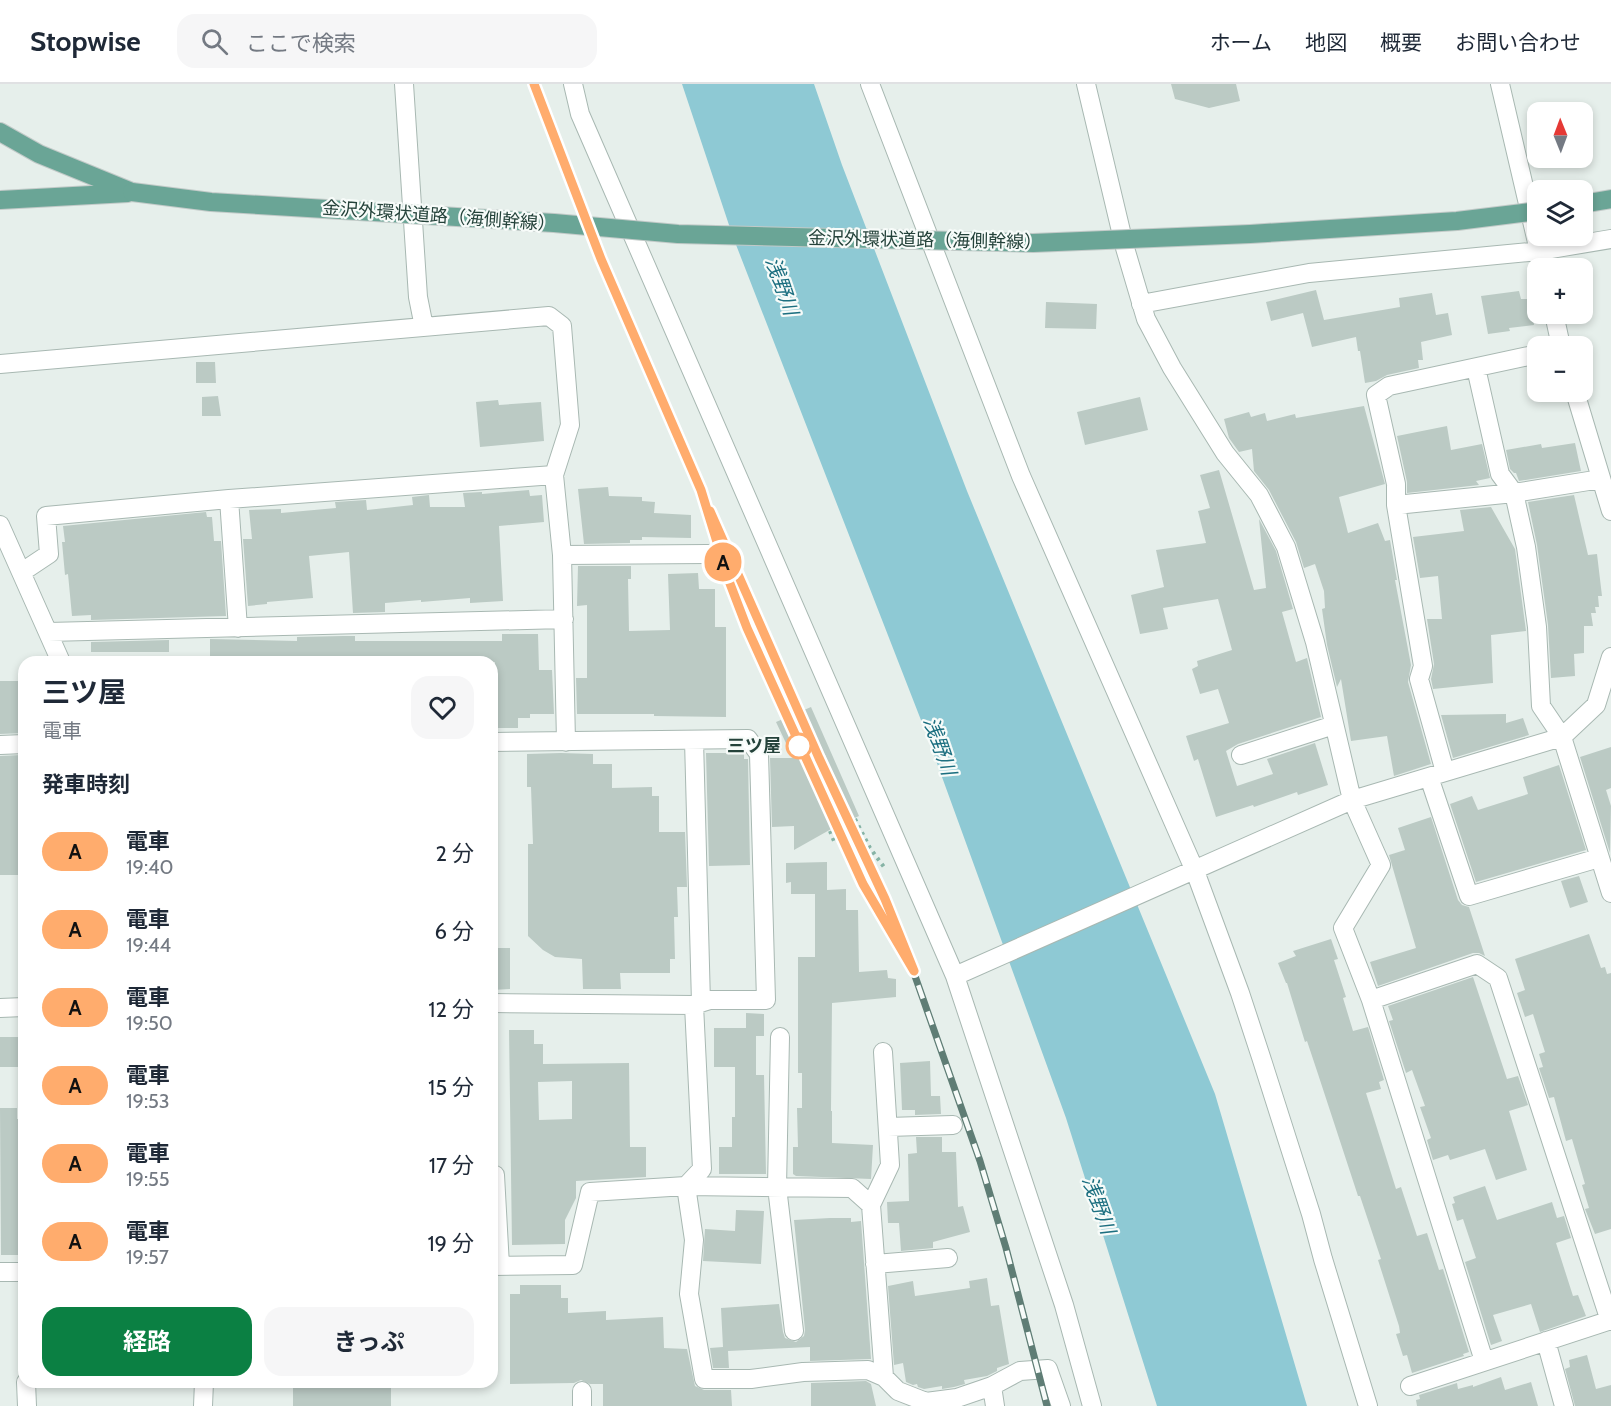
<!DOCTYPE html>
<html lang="ja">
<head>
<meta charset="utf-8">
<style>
	:root { --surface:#fff; --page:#f6f6f7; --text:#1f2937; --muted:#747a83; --line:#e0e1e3; --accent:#0b8043 }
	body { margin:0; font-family:Cabin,"Noto Sans JP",sans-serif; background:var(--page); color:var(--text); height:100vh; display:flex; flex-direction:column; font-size:22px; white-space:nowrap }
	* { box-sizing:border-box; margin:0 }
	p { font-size:20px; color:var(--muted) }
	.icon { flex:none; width:33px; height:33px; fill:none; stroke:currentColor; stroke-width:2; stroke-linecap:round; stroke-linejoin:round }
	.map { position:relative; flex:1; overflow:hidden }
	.details { position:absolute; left:18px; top:572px; width:480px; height:732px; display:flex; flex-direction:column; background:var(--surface); border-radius:18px; box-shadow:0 3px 9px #0003 }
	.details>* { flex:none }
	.badge { padding:0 12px; border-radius:20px; font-size:21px; line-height:39px }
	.needle { width:39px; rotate:359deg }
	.controls { position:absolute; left:1527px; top:18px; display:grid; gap:12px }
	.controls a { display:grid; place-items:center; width:66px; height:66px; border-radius:12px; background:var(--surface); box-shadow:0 3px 9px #0003; font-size:30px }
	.map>.badge { position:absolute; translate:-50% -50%; box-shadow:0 0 0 3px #fff }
	h2 { padding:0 24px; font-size:22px; line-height:54px }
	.round { display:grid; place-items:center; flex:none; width:63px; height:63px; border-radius:18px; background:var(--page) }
	.summary { display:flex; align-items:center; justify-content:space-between; height:102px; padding:0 24px }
	h1 { font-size:28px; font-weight:700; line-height:45px }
	.button { display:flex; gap:12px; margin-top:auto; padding:12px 24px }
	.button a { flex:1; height:69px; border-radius:18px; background:var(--accent); color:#fff; font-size:24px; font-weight:700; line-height:69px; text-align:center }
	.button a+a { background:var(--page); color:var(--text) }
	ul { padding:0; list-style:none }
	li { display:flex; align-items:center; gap:18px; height:78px; padding:0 24px }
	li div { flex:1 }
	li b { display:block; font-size:22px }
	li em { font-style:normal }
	li .badge { min-width:66px; font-weight:700; text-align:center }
	header { display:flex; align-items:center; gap:36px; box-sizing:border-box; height:84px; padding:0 30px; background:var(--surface); border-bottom:2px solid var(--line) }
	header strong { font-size:28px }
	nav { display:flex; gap:33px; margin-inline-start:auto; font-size:21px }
	.search { width:420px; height:54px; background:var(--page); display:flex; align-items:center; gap:15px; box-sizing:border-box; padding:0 21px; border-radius:18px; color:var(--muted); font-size:22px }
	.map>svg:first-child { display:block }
	.water { fill:#8ec9d4 }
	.building { fill:#bbcac4; fill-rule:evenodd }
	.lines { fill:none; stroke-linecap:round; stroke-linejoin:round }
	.minor-casing { stroke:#a8b8b2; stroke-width:20 }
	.major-casing { stroke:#c2cac8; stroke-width:20 }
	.path { stroke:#86b3a5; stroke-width:4; stroke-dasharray:3 4.5; stroke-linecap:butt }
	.minor { stroke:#fff; stroke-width:18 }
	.major { stroke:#6aa596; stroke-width:18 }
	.rail-casing { stroke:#5f7d75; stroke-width:7 }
	.rail { stroke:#f7fbf9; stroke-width:4.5; stroke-dasharray:14; stroke-linecap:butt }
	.major-bridge-casing { stroke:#c2cac8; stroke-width:20; stroke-linecap:butt }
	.major-bridge { stroke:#6aa596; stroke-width:18 }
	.line-casing { stroke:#fff; stroke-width:14 }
	.line { stroke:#ffac6d; stroke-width:9 }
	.stop-dot { fill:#fff; stroke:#ffac6d; stroke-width:3 }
	.labels { text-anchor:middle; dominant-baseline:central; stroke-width:4.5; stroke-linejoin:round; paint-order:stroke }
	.street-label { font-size:18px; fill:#24423a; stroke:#f7fbf9 }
	.stop-label { font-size:18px; font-weight:bold; fill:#24423a; stroke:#f7fbf9; text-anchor:end }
	.water-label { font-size:20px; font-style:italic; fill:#1c6f80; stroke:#f7fbf9 }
</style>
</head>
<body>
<header>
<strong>Stopwise</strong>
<div class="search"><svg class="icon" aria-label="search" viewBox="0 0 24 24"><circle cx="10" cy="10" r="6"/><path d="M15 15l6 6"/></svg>ここで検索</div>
<nav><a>ホーム</a><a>地図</a><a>概要</a><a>お問い合わせ</a></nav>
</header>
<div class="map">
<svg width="1611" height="1322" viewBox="0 0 1611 1322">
	<rect width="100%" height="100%" fill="#e6efeb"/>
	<path class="water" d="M682 0H814L842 81 967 407 1215 1010 1307 1322H1157L1066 1034 926 649 733 153Z"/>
	<path class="building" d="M1171 0H1236L1240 17 1209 24 1175 15Z
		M1316 206 1324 236 1400 223 1399 214 1432 209 1436 231 1448 229 1452 251 1421 258 1423 276H1418L1419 284 1387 291 1376 297 1365 299 1360 267H1358L1356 253 1312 263 1303 229 1271 237 1266 218Z
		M1519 207 1521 215H1530L1534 241 1509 244 1510 247 1488 250 1481 212Z
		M1046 218 1097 220 1096 245 1045 244Z
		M196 278H215L216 299H196Z
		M218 312 221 332H202V313Z
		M1140 313 1148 346 1085 361 1077 328Z
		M498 316 499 321 541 318 544 357 480 363 476 318Z
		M1364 322 1385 400 1339 413 1348 449 1378 439 1385 457 1390 456 1397 496H1395L1411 581 1408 598 1431 680 1394 692 1387 652 1351 657 1341 595 1337 603 1327 561 1322 525 1325 524 1324 507 1315 480 1304 484 1296 458 1269 406 1254 387 1252 365 1239 368 1229 354 1224 335 1249 328 1251 333 1265 329 1267 337 1295 330 1296 334Z
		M1447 342 1451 366 1482 360 1490 394 1476 397 1479 401 1407 409V398L1397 352Z
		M1575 359 1581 387 1519 397 1516 389H1514L1510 385 1506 366 1541 360 1542 364Z
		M1219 386 1254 506 1266 504 1259 435 1276 467 1293 525 1282 528 1296 578 1307 574 1321 633 1238 660 1226 667 1237 702 1273 690 1267 675 1315 659 1328 701 1298 711 1297 708 1254 723 1253 721 1216 733 1198 675 1194 677 1186 652 1229 639 1218 605 1200 610 1192 585 1198 582 1197 577 1232 566 1218 515 1163 524 1168 545 1140 550 1131 511 1164 503 1156 466 1206 459 1198 427 1210 424 1200 391Z
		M608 403 609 412 642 413V417L655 418 654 429 691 431V454L642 453V456H630V459L584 460 578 405Z
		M529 406 530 412 542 411 544 438 499 442 503 517 470 519V514L421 518V516L385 519V528L353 529 349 468 309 472 313 514 267 518V520L248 522 243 455H252L249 426 281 425V429L336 424 335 418 366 416 367 426 413 421 412 413 429 411 430 423H465L463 409 482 408V410Z
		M1574 411 1588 471 1597 470 1602 512H1598L1599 523H1595L1596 529H1591L1593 542H1584V569L1574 570 1575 592 1551 594 1548 541 1537 461 1528 418Z
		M1491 423 1515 465 1526 547 1491 551 1493 599 1433 605 1431 595 1434 580 1427 535H1442L1438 492 1420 494 1413 453 1464 447 1460 426Z
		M206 428 207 433H212L214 457H221L226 532 91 536V531L72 532 68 490 65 491 62 458H65L63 442Z
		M578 482H631V495H628L629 547 670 546 668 490 698 489 699 505H715V543H726V633L654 632V630H577L576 594H587V521L577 522Z
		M502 550H538L539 586H552L554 630H530V634H518V644H495V578H210V555L297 557V553L343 552H355V557H502Z
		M169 556V568H91V558Z
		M0 597H20V608L24 607V649L0 650Z
		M811 623 859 732 833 744 794 766V742L772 743 770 674H793L776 638Z
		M1506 630V639L1523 634 1529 651 1453 674 1441 631Z
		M1611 663V704L1606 706 1611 722 1610 769 1580 673Z
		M561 669 593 670V680H612V704L652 703V712H659V748H685L687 803H677L678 833H674L675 875H670V889H620L621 905H583L582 875 555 873 543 866 528 852V760H533L531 703H527V670Z
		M706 669H744V675H748L750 781 709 782Z
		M21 671V685H24V791H0V672Z
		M1559 681 1586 766 1476 798 1450 720 1472 712 1478 726 1528 710 1523 693Z
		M1431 733 1458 816 1462 821 1469 823 1485 872 1479 869H1473L1378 902 1370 878 1416 864 1389 771 1405 766 1398 744Z
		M827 778V806L846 805V826H858L859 888 887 886 888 894 896 895V913L832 919 831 1027H832V1059L873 1061 871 1095 796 1092 793 1090V1063H798L797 1024H802V989H798V873H815V810H791V798L786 799V779Z
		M1579 792 1588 818 1570 824 1561 797Z
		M1589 850 1601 884 1605 883 1607 890 1611 889V1145L1595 1150 1585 1125 1589 1124 1582 1101 1585 1100 1572 1055 1566 1057 1554 1013 1549 1014 1539 984 1543 983 1539 970 1545 968 1533 930 1525 933 1517 909 1525 906 1515 875Z
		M1331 855 1338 875 1334 876 1346 913 1343 914 1353 947 1368 943 1384 996 1379 998 1381 1005 1366 1009 1396 1105 1401 1103 1417 1152 1427 1149 1439 1186 1443 1185 1469 1268 1463 1270 1464 1272 1412 1289 1407 1271 1403 1272 1396 1250 1400 1249 1399 1242 1378 1176 1381 1175 1360 1112H1358L1318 990 1307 957 1305 958 1287 899H1286L1278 879 1296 872 1293 867Z
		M492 864H510V905L492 906Z
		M1473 893 1507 995 1518 992 1528 1021 1509 1027 1527 1086 1496 1096 1485 1065 1450 1076 1448 1071 1433 1076 1427 1056 1431 1054 1420 1023 1425 1022 1412 986 1406 989 1389 937 1393 936 1388 922Z
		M746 929 764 930V952H756V991H764L766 1090H719V1063H732V1033H735V983H714V944H746Z
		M509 946H534V960H543V980L629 979 630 1063H646V1093L576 1097V1114L565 1136V1160L512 1161ZM572 997V1035L539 1036 538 998Z
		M0 953H24V983H0Z
		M930 977 931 1012H940L941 1030 915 1031V1026H902L900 979Z
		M0 1024H17V1035H24V1171H1Z
		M916 1053H942V1068H956L958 1123 963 1122 970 1148 933 1158V1164L901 1167 899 1139H888L887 1118 909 1117 908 1070 917 1069Z
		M1485 1102 1497 1136 1552 1118 1557 1134 1564 1132 1571 1154 1556 1159 1573 1212 1578 1211 1586 1232 1540 1248 1531 1220 1493 1231 1502 1257 1491 1261 1465 1178 1476 1174 1463 1135 1457 1137 1452 1120 1455 1119 1453 1113Z
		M736 1126 764 1127 761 1180 703 1177 705 1145 735 1147Z
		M830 1134H851V1138L861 1137 871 1275 810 1277V1263L728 1267 729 1284H713L710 1264 723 1263 721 1224 779 1220 783 1248 785 1254 796 1258 804 1252 805 1246 794 1136Z
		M987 1194 991 1222 999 1221 1009 1280 997 1284V1287L987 1292 964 1296 965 1300 954 1303 942 1305V1302L924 1305 918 1303 917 1300 913 1301 906 1298 903 1279 894 1281 888 1202 913 1197 915 1212 970 1204 969 1197Z
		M520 1201H561V1214H568V1229L606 1227V1236L663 1233 664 1264 687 1265 695 1302 704 1306H731L732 1322H603V1300H590L581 1296 574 1299 510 1300V1210H520Z
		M1587 1271 1596 1305 1611 1301V1322H1575L1565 1285 1570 1283 1569 1276Z
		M1501 1293 1505 1306 1531 1298 1538 1322H1417L1416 1316 1420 1315 1419 1311 1457 1299 1458 1305 1473 1301V1303Z
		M866 1297 871 1300 876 1322H811V1299Z
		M293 1298H391V1322H293Z"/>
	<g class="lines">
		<g class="minor-casing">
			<path id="minor" d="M404 0 418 213 424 243
				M573 0 580 30 955 892 1064 1221 1092 1322
				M870 0 1021 392 1195 787 1240 909 1261 973 1311 1130 1323 1175 1368 1322
				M1086 0 1125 164 1146 235 1172 284 1225 369 1259 411 1286 463 1315 558 1352 716 1381 781 1343 844 1371 916 1484 1277
				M1500 0 1543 184
				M1141 220 1309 189 1539 167 1611 155
				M1554 230 1561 262
				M0 280 549 232 562 242 570 341 554 391 562 471 566 658
				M1476 284 1500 390 1514 409 1526 463 1537 543 1541 622 1562 653 1611 809
				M1575 308 1611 427
				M229 415 238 544
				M1396 421 1514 409 1601 395
				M0 441 61 578
				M562 471 708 470
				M22 488 49 470 46 432 229 415 554 391
				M48 548 564 535
				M694 656 701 919
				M492 658 748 655 759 670 766 916H710L694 921 492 919
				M0 661 24 660
				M1241 671 1334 641
				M1445 688 1419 595 1423 582 1396 421V400L1376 311 1389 302 1538 270
				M1429 693 1469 812 1599 774
				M955 892 1352 716 1562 653 1596 621 1611 573
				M1371 916 1477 880 1498 894 1610 1237
				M0 924 24 923
				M780 953 777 1103 794 1247
				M888 1043 953 1041
				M495 1091 500 1182
				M686 1102 694 1156 689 1210 704 1295H751L803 1288 868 1286 884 1293 898 1307 926 1318 957 1314 992 1302 995 1322
				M686 1102 702 1085 694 921
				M871 1121 890 1081 883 968
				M875 1180 948 1174
				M492 1182 573 1181 590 1108 686 1102 852 1104 871 1121 884 1293
				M0 1188H24
				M1546 1257 1564 1322
				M26 1298 27 1322
				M992 1302 1020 1287 1048 1285 1061 1322
				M1410 1302 1611 1236
				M203 1322 204 1298
				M582 1322V1307"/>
		</g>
		<g class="major-casing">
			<path id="major" d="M0 48 39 70 132 108
				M0 116 128 109
				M1582 120 1611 115"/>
		</g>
		<path class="path" d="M855 735 870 764 884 783
			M830 747 834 757"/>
		<use href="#minor" class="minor"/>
		<use href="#major" class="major"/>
		<g class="rail-casing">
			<path id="rail" d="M534 0 601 175 811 657 902 855 980 1077 1006 1164 1047 1322
				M718 463C742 536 773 605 805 674 833 735 860 796 894 854"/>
		</g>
		<use href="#rail" class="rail"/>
		<g class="major-bridge-casing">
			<path id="major-bridge" d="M132 108 211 118 554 139 678 150 1033 159 1250 150 1457 137 1538 127"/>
		</g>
		<use href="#major-bridge" class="major-bridge"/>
	</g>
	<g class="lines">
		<g class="line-casing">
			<path id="line" d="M534 0 601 175 701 406 729 497 747 544 863 800 914 887 885 815 819 674 710 427"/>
		</g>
		<use href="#line" class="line"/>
	</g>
	<circle class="stop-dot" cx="799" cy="662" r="12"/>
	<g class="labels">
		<g class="street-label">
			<text transform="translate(439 132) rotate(4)">金沢外環状道路（海側幹線）</text>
			<text transform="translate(925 156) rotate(1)">金沢外環状道路（海側幹線）</text>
		</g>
		<g class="stop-label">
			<text x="781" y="662">三ツ屋</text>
		</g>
		<g class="water-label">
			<text transform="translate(782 202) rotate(71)">浅野川</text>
			<text transform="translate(940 662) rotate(71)">浅野川</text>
			<text transform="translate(1099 1121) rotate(70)">浅野川</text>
		</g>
	</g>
</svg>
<div class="controls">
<a><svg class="needle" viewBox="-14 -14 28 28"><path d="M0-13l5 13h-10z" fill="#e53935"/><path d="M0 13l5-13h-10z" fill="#747a83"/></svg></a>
<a><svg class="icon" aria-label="layers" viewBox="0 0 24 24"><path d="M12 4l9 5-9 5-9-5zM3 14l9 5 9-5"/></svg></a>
<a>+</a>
<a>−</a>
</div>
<b class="badge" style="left:723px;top:478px;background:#ffac6d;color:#111">A</b>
<section class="details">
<div class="summary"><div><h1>三ツ屋</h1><p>電車</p></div><a class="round"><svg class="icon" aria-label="heart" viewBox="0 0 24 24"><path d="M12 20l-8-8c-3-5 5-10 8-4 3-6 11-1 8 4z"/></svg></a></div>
<h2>発車時刻</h2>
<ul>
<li><span class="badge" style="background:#ffac6d;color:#111">A</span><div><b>電車</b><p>19:40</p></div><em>2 分</em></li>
<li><span class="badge" style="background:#ffac6d;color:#111">A</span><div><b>電車</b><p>19:44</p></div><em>6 分</em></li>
<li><span class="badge" style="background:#ffac6d;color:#111">A</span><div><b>電車</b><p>19:50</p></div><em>12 分</em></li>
<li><span class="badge" style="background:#ffac6d;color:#111">A</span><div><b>電車</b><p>19:53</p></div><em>15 分</em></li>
<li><span class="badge" style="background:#ffac6d;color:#111">A</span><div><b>電車</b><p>19:55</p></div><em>17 分</em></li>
<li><span class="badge" style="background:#ffac6d;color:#111">A</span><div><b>電車</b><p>19:57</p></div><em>19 分</em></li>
</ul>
<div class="button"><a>経路</a><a>きっぷ</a></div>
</section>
</div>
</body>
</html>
